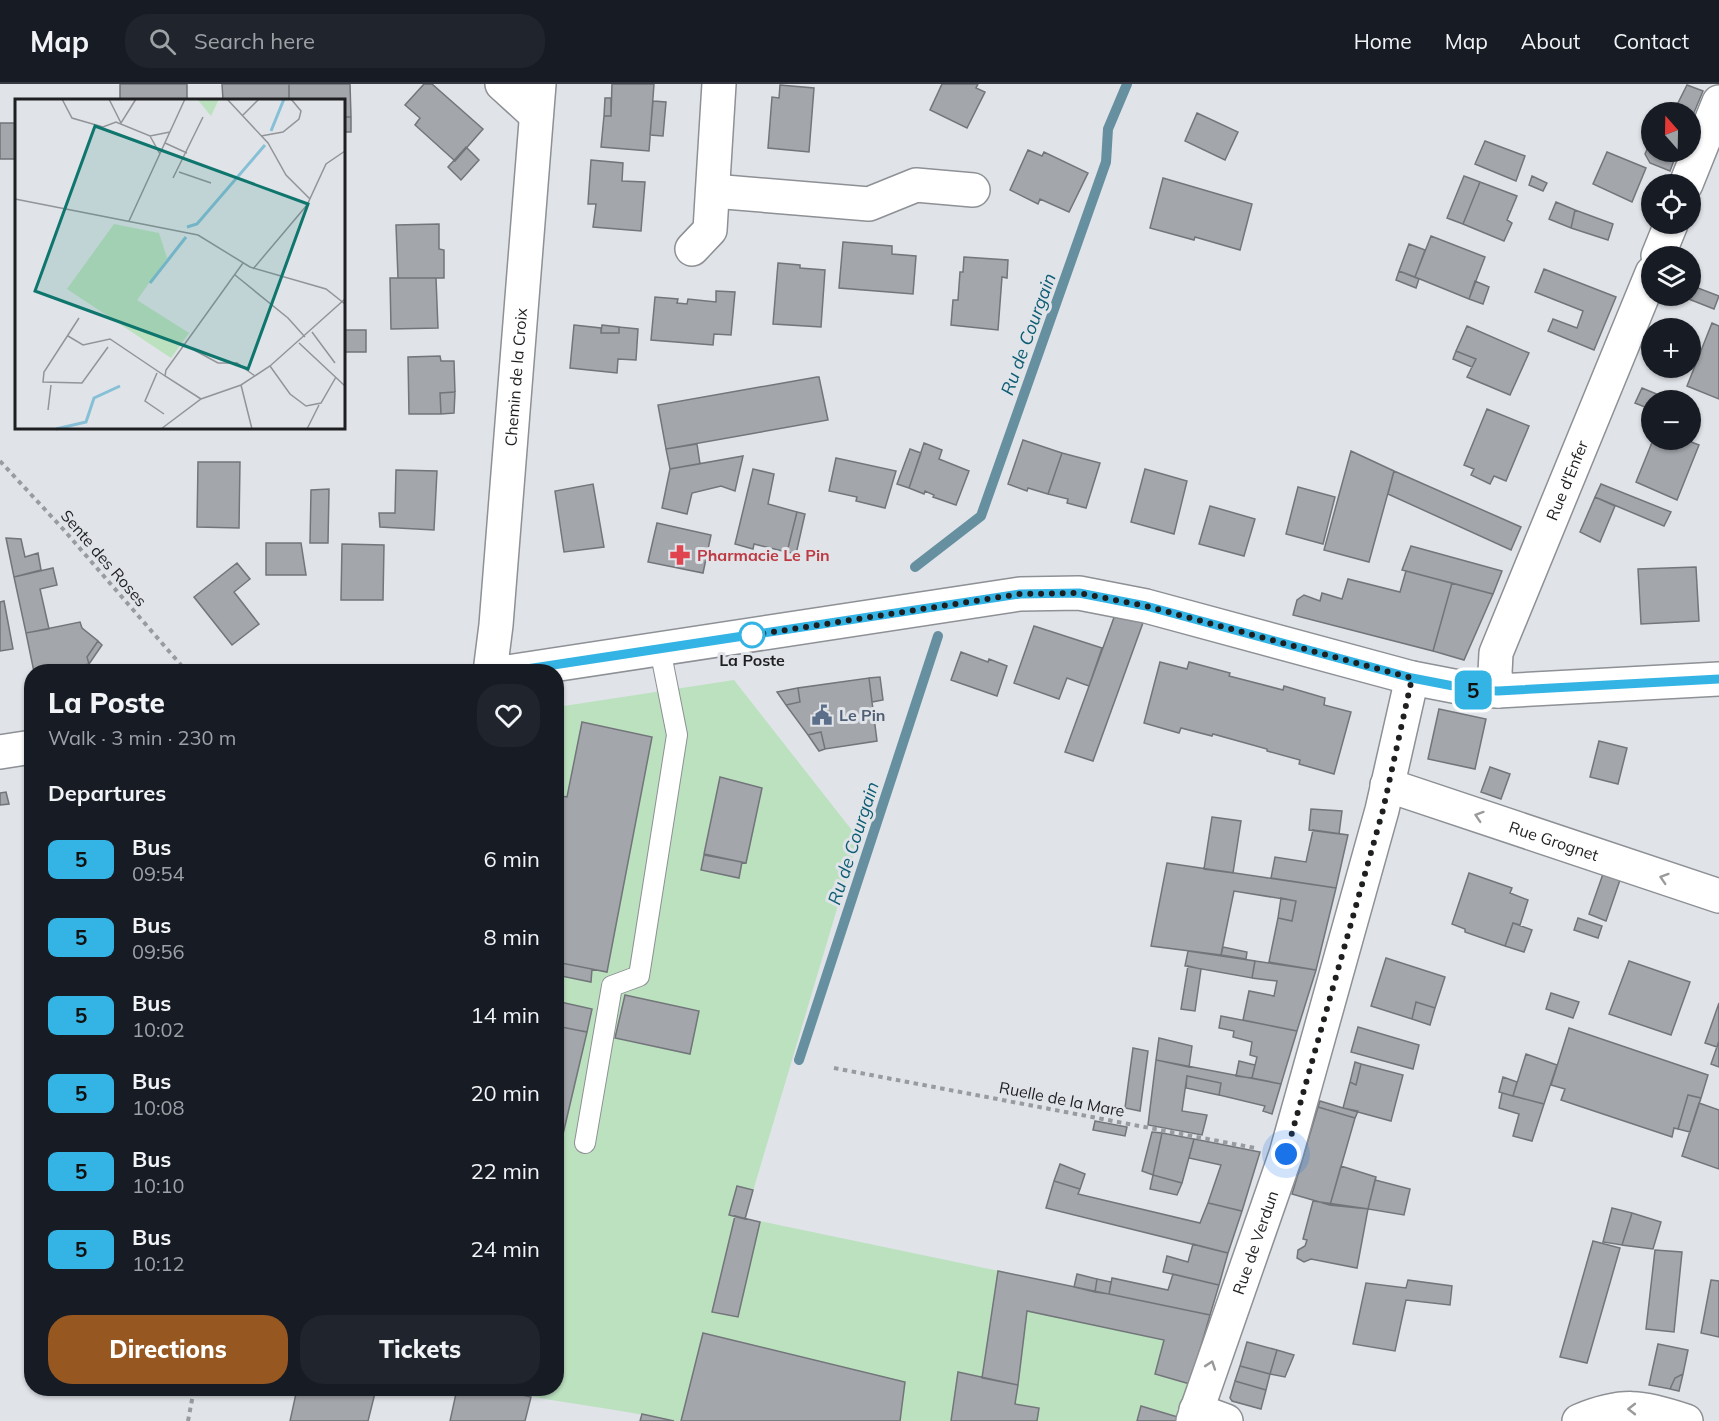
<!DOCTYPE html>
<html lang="en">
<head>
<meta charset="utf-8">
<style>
	:root { --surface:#171b24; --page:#20242c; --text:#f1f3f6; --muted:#9ea1a6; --line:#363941; --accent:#975720 }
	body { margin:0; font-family:Mulish,sans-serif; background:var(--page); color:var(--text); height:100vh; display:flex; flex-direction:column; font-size:22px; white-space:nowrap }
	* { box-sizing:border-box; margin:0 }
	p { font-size:20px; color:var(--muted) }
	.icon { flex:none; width:33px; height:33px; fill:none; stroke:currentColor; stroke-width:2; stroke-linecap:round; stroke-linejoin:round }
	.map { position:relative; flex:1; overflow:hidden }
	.drawer { position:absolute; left:24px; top:580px; width:540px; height:732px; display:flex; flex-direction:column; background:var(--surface); border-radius:24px; box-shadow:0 2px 4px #0004 }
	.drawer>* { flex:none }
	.badge { padding:0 12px; border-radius:9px; font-size:21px; line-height:39px }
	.needle { width:39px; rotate:340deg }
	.fabs { position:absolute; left:1641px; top:18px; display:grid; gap:12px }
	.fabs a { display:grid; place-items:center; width:60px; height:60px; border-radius:50%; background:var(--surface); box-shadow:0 2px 4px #0004; font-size:30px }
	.you { position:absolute; width:30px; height:30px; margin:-15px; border:4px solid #fff; border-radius:50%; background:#1a73e8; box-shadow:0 0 0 9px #1a73e833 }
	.map>.badge { position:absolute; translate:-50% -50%; box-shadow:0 0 0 3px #fff }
	h2 { padding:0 24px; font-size:22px; line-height:54px }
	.round { display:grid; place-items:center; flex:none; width:63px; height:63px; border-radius:24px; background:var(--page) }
	.head { display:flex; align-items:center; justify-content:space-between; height:102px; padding:0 24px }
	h1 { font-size:28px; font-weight:800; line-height:45px }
	.cta { display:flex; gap:12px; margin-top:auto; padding:12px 24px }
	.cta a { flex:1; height:69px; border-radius:24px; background:var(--accent); color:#fff; font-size:24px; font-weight:800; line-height:69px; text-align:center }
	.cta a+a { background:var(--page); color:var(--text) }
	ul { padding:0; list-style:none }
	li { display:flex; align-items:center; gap:18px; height:78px; padding:0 24px }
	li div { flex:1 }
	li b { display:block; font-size:22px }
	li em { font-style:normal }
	li .badge { min-width:66px; font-weight:700; text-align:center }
	header { display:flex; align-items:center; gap:36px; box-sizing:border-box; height:84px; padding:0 30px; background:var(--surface); border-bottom:2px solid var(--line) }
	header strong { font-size:28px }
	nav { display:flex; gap:33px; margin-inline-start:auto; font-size:21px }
	.search { width:420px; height:54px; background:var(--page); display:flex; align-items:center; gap:15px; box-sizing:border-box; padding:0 21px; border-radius:24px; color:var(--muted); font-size:22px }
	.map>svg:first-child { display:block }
	.green { fill:#bbe1bf }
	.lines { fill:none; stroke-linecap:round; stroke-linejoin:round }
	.stream { stroke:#6690a0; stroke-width:10 }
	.building { fill:#a3a6ab; stroke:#727579; stroke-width:1.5 }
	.service-casing { stroke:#8d9094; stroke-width:22 }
	.minor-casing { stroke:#8d9094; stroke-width:36 }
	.tertiary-casing { stroke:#8d9094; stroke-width:36 }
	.path { stroke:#989b9f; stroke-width:4; stroke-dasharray:4.5 4.5; stroke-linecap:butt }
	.service { stroke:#fff; stroke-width:20 }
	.minor { stroke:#fff; stroke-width:33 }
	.tertiary { stroke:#fff; stroke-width:33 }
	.oneway { stroke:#9a9a9b }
	.line-casing { stroke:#fff; stroke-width:14 }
	.line { stroke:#34b4e4; stroke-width:9 }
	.walk { stroke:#1e1f21; stroke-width:6; stroke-dasharray:0 10.8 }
	.stop-dot { fill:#fff; stroke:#34b4e4; stroke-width:3 }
	.labels { text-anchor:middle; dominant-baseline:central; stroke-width:6; stroke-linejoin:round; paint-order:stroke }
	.street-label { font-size:16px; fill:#1e1f21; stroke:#e0e3e8 }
	.health-label { font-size:16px; font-weight:bold; fill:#be3a42; stroke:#e0e3e8; text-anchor:start }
	.stop-label { font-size:16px; font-weight:bold; fill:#1e1f21; stroke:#e0e3e8 }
	.service-label { font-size:16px; font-weight:bold; fill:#4e5e75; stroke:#e0e3e8; text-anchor:start }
	.water-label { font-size:18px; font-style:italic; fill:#0d5d74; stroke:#e0e3e8 }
	.inset-river { fill:none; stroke:#85c0d6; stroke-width:3 }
	.inset-road { fill:none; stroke:#929598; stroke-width:1.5 }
	.view { fill:#0f766e; fill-opacity:0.15; stroke:#0f766e; stroke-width:3 }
	.inset-edge { fill:none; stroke:#1e1f21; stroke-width:3 }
</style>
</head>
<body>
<header>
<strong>Map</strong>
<div class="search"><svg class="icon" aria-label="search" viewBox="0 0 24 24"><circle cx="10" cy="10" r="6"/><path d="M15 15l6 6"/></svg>Search here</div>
<nav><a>Home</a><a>Map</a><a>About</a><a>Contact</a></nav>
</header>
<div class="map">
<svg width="1719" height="1337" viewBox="0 0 1719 1337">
	<rect width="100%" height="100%" fill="#e0e3e8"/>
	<path class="green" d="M734 596 858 754 745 1134 1210 1231 1180 1337H674C615 1324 555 1319 496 1305H556L557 623Z"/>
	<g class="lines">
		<path class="stream" d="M915 483 981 432 1106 78 1108 45 1127 0
			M799 976 938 552"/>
	</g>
	<path class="building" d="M120 0H187V15L120 16Z
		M222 0H289V16H223Z
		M289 0H350L351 33H344V16H289Z
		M424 0H432L483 45 455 77 415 41 420 34 405 21Z
		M612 0H654L649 67 601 63 604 32H611Z
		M942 0H978L976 4 985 8 967 44 930 26Z
		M780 1 814 4 809 68 768 64 772 13 779 14Z
		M1687 1 1703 7 1693 31 1676 23Z
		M605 14H611V32H604Z
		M653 17 666 18 663 52 650 51Z
		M1197 29 1238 48 1225 76 1185 57Z
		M344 33H351V48H344Z
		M0 39H15L16 75H0Z
		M1485 57 1525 72 1516 97 1475 80Z
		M1650 59 1652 60V68H1668L1676 71 1670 87 1650 79 1645 70Z
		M466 63 479 76 461 96 448 83Z
		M1028 66 1042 72 1044 68 1088 89 1069 128 1040 115 1038 120 1010 106Z
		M1607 68 1646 84 1632 118 1593 100Z
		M591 76 623 79 622 97 645 98 641 147 593 143 596 120H588Z
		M1464 92 1480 98 1463 140 1447 134Z
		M1532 92 1547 99 1543 107 1529 101Z
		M1163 94 1252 120 1240 166 1195 153 1194 156 1150 144Z
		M1480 98 1517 112 1507 136 1512 139 1504 157 1463 140Z
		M1556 118 1575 126 1571 144 1549 135Z
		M1575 126 1613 140 1608 156 1571 144Z
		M439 140V165L444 166V194H398L396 141Z
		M1431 152 1485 173 1469 215 1415 193Z
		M843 158 892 162V170L916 172 913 210 839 204Z
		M1409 160 1425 166 1415 193 1399 187Z
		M964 173 1008 176 1007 194 1002 193 998 246 951 241 953 216H958L960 188H963Z
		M778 179 800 181V184L825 186 821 243 773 240Z
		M1544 185 1616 213 1594 266 1548 247 1553 235 1577 244 1583 227 1535 208Z
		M1399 187 1419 195 1416 204 1396 196Z
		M390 194H436L438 244 391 245Z
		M1475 197 1489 203 1483 220 1469 215Z
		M1690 201 1719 212 1714 225 1681 212H1690Z
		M716 207 735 208 731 251 714 250 713 261 651 256 655 213 678 215 677 219 687 220 688 215 716 218Z
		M1712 239 1719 242V315L1687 302Z
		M574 241 601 244V249H619V243L638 245 636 276 618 275 617 289 570 284Z
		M602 241 619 243V249H601Z
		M1467 242 1529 269 1510 311 1467 293 1476 275 1456 267Z
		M344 246H366V268H344Z
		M1456 267 1476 275 1472 283 1453 275Z
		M440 272 441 277H454L455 308 440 309 441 330H409L408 273Z
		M817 293H819L828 336 666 365 658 321Z
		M1642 304 1671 316H1652V326L1635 319Z
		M455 308 454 329 441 330 440 309Z
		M1487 325 1529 342 1506 397 1494 392 1490 400 1471 391 1474 385 1464 381Z
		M1023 356 1062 369 1048 410 1028 404 1027 407 1008 400Z
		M1653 356H1686L1699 361 1677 416 1636 398Z
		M924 359 942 366 939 375 969 387 956 421 933 413 934 411 925 407 924 410 909 404Z
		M697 360 700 380 670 385 666 365Z
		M910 365 921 369 909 404 897 400Z
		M1351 367 1394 387 1369 478 1324 466Z
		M1062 369 1100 379 1086 424 1067 419 1068 415 1048 410Z
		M743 372 735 407 721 402 692 409 687 430 662 424 670 385Z
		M836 374 896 387 885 424 856 417 857 413 829 407Z
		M198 378H240L239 444 197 443Z
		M753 385 774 390 768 420 797 428 787 468 754 460 753 465 735 460Z
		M1145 385 1187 397 1174 450 1131 438Z
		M396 386 437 387 434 446 380 443 379 429H395Z
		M1394 387 1521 443 1511 466 1388 410Z
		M593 400 604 463 564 468 555 407Z
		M1601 400 1671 428 1664 442 1595 413Z
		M1298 403 1335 413 1323 460 1286 450Z
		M329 405 328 459H310L311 406Z
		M1595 413 1615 422 1600 458 1580 448Z
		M1210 422 1255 435 1244 472 1199 460Z
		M797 428 805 430 796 470 787 468Z
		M657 439 711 451 703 489 648 478Z
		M6 454 21 455 25 473 38 469 41 486 14 493Z
		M266 459H301L306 491H266Z
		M342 460 384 461 383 516H341Z
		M1411 462 1502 487 1493 510 1402 486Z
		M237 479 250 495 234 508 259 540 232 561 194 513Z
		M1696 483 1699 537 1641 540 1638 485Z
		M53 484 57 501 40 505 49 545 26 549 14 493Z
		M1406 487 1452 499 1433 567 1293 531 1297 516 1304 511 1320 517 1322 509 1342 515 1348 495 1400 508Z
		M1452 499 1493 510 1464 576 1433 567Z
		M4 517 13 565 0 567V518Z
		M1116 528 1144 536 1093 677 1065 668Z
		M80 538 82 544 98 557 87 573 89 580 68 584 67 581 44 588H34L26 549Z
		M1034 542 1102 564 1089 602 1067 594 1059 615 1014 599Z
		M98 557 102 561 89 580 87 573Z
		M961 568 988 578 989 575 1007 582 997 612 951 596Z
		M1160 578 1187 585 1189 578 1230 589 1229 592 1283 606 1284 602 1325 614 1324 621 1351 628 1334 690 1299 680 1300 676 1267 667V665L1213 650 1212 652 1181 644 1179 649 1144 639Z
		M880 593 883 616 872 618 869 594Z
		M869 594 877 657 825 665 821 648 808 651 786 621 800 618 798 604Z
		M798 604 800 618 786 621 777 608Z
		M1439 625 1486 635 1475 685 1428 675Z
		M582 638 652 653 607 888 556 878V711L567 713Z
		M821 648 825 665 819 667 808 651Z
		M1599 657 1627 664 1618 700 1590 693Z
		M1490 683 1510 690 1501 715 1481 708Z
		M720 693 762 704 746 779 704 770Z
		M6 708 9 720 0 721V709Z
		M1311 725 1342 727 1339 750 1309 746Z
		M1212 733 1241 737 1233 789 1204 785Z
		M1313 746 1348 751 1336 804 1271 794 1275 773 1306 778Z
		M704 771 742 778 739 794 701 786Z
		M1167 779 1336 804 1316 886 1269 878 1278 834 1292 837 1296 817 1234 807 1221 871 1151 862Z
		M1469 789 1512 804 1510 809 1528 816 1520 841 1513 839 1505 862 1465 848V845L1452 840Z
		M1603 790 1620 796 1606 837 1589 830Z
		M1281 814 1296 817 1292 837 1278 834Z
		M1578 834 1602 842 1598 854 1574 846Z
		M1513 839 1532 846 1524 868 1505 862Z
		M1223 863 1247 868 1246 875 1221 871Z
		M1188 867 1255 877 1252 894 1185 882Z
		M1386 874 1445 893 1435 924 1416 918 1412 935 1371 922Z
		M1255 877 1316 886 1297 947 1243 936 1249 907 1274 912 1277 897 1252 894Z
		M1629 877 1690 898 1671 951 1609 930Z
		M556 878 592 885 591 898 556 891Z
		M1188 882 1201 885 1195 927 1181 925Z
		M1551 909 1579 918 1573 934 1546 925Z
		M625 911 699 927 690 970 615 954Z
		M556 917 592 925 587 948 556 942Z
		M1416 918 1435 924 1430 941 1412 935Z
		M1719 919V957L1717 963 1705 959Z
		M1221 932 1297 947 1281 1000 1252 994 1257 973 1250 971 1252 958 1233 953 1234 947 1219 944Z
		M556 942 587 948 556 1080Z
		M1358 943 1419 961 1413 985 1351 968Z
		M1569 944 1708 991 1701 1014 1688 1011 1678 1045 1674 1044 1672 1053 1561 1016 1565 1005 1551 1001Z
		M1159 954 1192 962 1189 983 1156 976Z
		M1719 957V983L1711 980Z
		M1133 964 1148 967 1140 1027 1125 1024Z
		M1526 970 1557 981 1544 1020 1513 1012Z
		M1156 976 1281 1000 1272 1030 1263 1027 1265 1022 1219 1011 1221 999 1187 992 1182 1027 1207 1031 1202 1051 1148 1041Z
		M1239 977 1255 981 1252 994 1236 992Z
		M1355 978 1361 980 1356 1001 1350 998Z
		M1361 980 1403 991 1391 1037 1343 1024 1350 998 1356 1001Z
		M1187 992 1221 999 1219 1011 1186 1004Z
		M1503 993 1517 998 1513 1012 1499 1008Z
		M1502 1009 1544 1020 1532 1057 1513 1052 1519 1030 1499 1024Z
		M1688 1011 1701 1014 1690 1048 1678 1045Z
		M1320 1017 1343 1024 1358 1027 1355 1034 1318 1023Z
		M1699 1019 1719 1026V1085L1682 1072Z
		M1318 1023 1355 1034 1330 1121 1292 1110Z
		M1095 1037 1127 1043 1125 1052 1093 1046Z
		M1152 1048 1162 1049 1153 1091 1142 1087Z
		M1162 1049 1194 1055 1182 1099 1153 1091Z
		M1194 1055 1260 1068 1242 1127 1208 1119 1221 1081 1189 1074Z
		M1060 1080 1085 1090 1080 1105 1054 1097Z
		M1341 1082 1376 1093 1368 1125 1330 1121Z
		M1153 1091 1182 1099 1177 1111 1150 1105Z
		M1375 1096 1410 1105 1404 1131 1368 1125Z
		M1054 1097 1080 1105 1078 1110 1200 1139 1208 1119 1242 1127 1228 1169 1046 1124Z
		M737 1102 753 1106 745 1135 729 1131Z
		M1313 1117 1368 1125 1357 1184 1311 1175 1304 1178 1297 1174 1298 1166 1305 1162 1307 1156 1303 1155Z
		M1612 1124 1632 1129 1622 1161 1603 1158Z
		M1632 1129 1661 1138 1653 1165 1622 1161Z
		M735 1132 760 1138 738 1233 712 1228Z
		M1593 1157 1620 1164 1587 1279 1560 1273Z
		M1193 1160 1228 1169 1219 1201 1163 1188 1167 1172 1188 1178Z
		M1655 1166 1682 1168 1674 1248 1646 1245Z
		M998 1187 1210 1231 1190 1300 1155 1290 1164 1256 1027 1227 1018 1301 982 1294Z
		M1077 1190 1097 1195 1095 1208 1074 1203Z
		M1173 1190 1219 1201 1210 1231 1109 1210 1112 1194 1168 1206Z
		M1097 1195 1111 1198 1109 1210 1095 1208Z
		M1408 1196 1452 1202 1450 1221 1406 1216 1395 1267 1353 1260 1366 1199 1406 1204Z
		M1711 1196 1719 1197V1253L1701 1249Z
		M703 1249 905 1298 900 1337H681Z
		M1247 1258 1277 1266 1270 1290 1240 1282Z
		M1658 1260 1688 1266 1683 1290 1675 1294 1670 1305 1649 1301Z
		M1277 1266 1294 1271 1285 1293 1270 1290Z
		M1240 1282 1270 1290 1266 1306 1235 1297Z
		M958 1288 1018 1301 1015 1320 1039 1324 1037 1337H951Z
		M1683 1290 1679 1307 1670 1305 1675 1294Z
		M1235 1297 1266 1306 1261 1325 1232 1317 1230 1314Z
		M297 1305H376L368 1337H290Z
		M457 1305H496L531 1313 525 1337H450Z
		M1141 1322 1181 1334 1180 1337H1137Z
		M642 1330 674 1337H640Z"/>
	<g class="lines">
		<g class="service-casing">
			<path id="service" d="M585 1059 612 902 639 892 677 651 660 565"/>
		</g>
		<g class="minor-casing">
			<g id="minor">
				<path d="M502 0 536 31"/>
				<path d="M1686 100 1719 18"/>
				<path d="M713 107 869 120 916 101 973 106"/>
				<path d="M692 165 710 146 719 0"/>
				<path d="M1658 172 1671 140"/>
				<path id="s1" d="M490 588 496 541 539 0"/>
				<path id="s2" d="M1498 607 1495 589 1496 569 1652 189"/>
				<path id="s3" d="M1387 701 1719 812"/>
				<path d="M1196 1326 1226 1337"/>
				<path id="s4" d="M1193 1337 1286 1070 1382 726 1412 594"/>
				<path d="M1579 1337C1622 1319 1642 1322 1686 1337"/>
			</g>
		</g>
		<g class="tertiary-casing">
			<path id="tertiary" d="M507 588 1020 510 1079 509 1146 522 1412 594 1474 606 1498 607 1719 595
				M0 668 32 663"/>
		</g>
		<path class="path" d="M0 377 63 445 187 588
			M834 984 1255 1064
			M188 1337 194 1305"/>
		<use href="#service" class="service"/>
		<use href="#minor" class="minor"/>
		<use href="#tertiary" class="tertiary"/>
	</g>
	<defs><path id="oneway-chevron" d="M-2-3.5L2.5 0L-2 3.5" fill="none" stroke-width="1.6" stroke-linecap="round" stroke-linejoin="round" transform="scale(1.5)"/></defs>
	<g class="oneway">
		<use href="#oneway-chevron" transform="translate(1479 732) rotate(-162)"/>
		<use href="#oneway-chevron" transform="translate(1664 794) rotate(-162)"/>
		<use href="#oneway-chevron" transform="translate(1211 1281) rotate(-71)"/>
		<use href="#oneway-chevron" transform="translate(1632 1325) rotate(180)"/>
	</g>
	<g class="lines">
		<g class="line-casing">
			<path id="line" d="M507 588 1020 510 1079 509 1146 522 1412 594 1474 606 1498 607 1719 595"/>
		</g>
		<use href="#line" class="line"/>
		<path class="walk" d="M752 551 747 552 1020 510 1079 509 1146 522 1412 594 1383 726 1286 1070"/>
	</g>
	<defs>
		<g id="pharmacy-bare" transform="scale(1.62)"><path d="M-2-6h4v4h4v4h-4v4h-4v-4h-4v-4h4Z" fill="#e0444e" stroke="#e0e3e8" stroke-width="2.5" paint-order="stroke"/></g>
		<g id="civic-bare" transform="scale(1.62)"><path d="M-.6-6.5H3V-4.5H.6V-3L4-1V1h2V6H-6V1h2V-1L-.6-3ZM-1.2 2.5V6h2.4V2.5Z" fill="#5c6f8a" stroke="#e0e3e8" stroke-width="2.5" paint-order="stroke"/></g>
	</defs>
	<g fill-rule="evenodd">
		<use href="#pharmacy-bare" x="680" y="471"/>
		<use href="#civic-bare" x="822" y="631"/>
	</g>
	<circle class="stop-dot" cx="752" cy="551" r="12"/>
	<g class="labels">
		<g class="street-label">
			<text stroke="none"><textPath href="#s1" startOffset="296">Chemin de la Croix</textPath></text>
			<text stroke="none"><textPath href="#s2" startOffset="225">Rue d'Enfer</textPath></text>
			<text transform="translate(104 474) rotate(49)">Sente des Roses</text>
			<text stroke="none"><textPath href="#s3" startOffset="176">Rue Grognet</textPath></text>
			<text transform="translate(1062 1015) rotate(11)">Ruelle de la Mare</text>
			<text stroke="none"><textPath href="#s4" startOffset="189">Rue de Verdun</textPath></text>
		</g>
		<g class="health-label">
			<text x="697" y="471">Pharmacie Le Pin</text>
		</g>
		<g class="stop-label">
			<text x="752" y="576">La Poste</text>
		</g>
		<g class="service-label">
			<text x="839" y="631">Le Pin</text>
		</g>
		<g class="water-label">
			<text transform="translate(1028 250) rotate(-70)">Ru de Courgain</text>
			<text transform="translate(853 759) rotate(-72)">Ru de Courgain</text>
		</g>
	</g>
	<g transform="translate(15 15)">
		<rect width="330" height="330" fill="#e0e3e8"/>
		<path d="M182 0H204L196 17ZM99 125 144 134 152 159 122 201 174 234 156 259 52 190Z" fill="#bbe1bf"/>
		<path class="inset-river" d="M256 32 269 0M172 128 182 125 250 46M135 184 171 138M41 330 71 323 79 299 105 287"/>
		<path class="inset-road" d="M47 0 57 19 88 28 101 23 135 37 155 33M94 0 106 24 121 0M212 0 253 44 271 76 295 100M227 17 244 0M135 37 145 55M246 37 268 33 284 20 286 12 276 0M150 44 172 54M164 73 196 84M158 79 188 18M0 100 183 136 235 168 311 190 330 205M114 122 170 0M238 170 292 106 311 65 330 52M220 176 273 219 290 238M64 219 29 273 28 283 67 284 93 248M297 233 320 264M53 237 68 246 95 240 150 277M284 244 330 287M168 245 203 264H222L240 277M255 267 275 295 291 307 306 304 321 278M142 274 130 302 149 315M226 286 237 330M186 300 150 277 151 271 228 164M33 311 36 286M146 330 186 300 226 286 255 267 330 200M292 330 304 306"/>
		<path class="view" d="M80 27 293 105 233 270 20 192Z"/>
		<rect width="330" height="330" class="inset-edge"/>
	</g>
</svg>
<div class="fabs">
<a><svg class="needle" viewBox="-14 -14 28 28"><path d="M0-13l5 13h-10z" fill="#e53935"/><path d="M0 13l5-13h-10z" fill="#9ea1a6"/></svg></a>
<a><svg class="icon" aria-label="locate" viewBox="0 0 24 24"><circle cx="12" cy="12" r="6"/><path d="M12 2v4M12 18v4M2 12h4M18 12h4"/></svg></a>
<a><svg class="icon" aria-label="layers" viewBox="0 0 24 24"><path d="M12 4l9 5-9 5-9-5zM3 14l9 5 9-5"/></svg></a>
<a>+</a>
<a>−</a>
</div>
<div class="you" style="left:1286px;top:1070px"></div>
<b class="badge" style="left:1473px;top:606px;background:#34b4e4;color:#111">5</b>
<section class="drawer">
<div class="head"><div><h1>La Poste</h1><p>Walk · 3 min · 230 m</p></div><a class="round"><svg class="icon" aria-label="heart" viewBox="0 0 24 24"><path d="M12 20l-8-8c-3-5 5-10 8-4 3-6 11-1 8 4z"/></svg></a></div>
<h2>Departures</h2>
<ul>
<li><span class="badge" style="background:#34b4e4;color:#111">5</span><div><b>Bus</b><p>09:54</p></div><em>6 min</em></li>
<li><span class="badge" style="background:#34b4e4;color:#111">5</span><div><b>Bus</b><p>09:56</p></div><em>8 min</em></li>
<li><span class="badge" style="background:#34b4e4;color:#111">5</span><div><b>Bus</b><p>10:02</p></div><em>14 min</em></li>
<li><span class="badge" style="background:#34b4e4;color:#111">5</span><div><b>Bus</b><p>10:08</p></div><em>20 min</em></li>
<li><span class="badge" style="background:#34b4e4;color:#111">5</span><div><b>Bus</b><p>10:10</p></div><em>22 min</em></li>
<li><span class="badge" style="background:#34b4e4;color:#111">5</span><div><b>Bus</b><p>10:12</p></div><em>24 min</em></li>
</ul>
<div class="cta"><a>Directions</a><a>Tickets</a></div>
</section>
</div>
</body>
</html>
